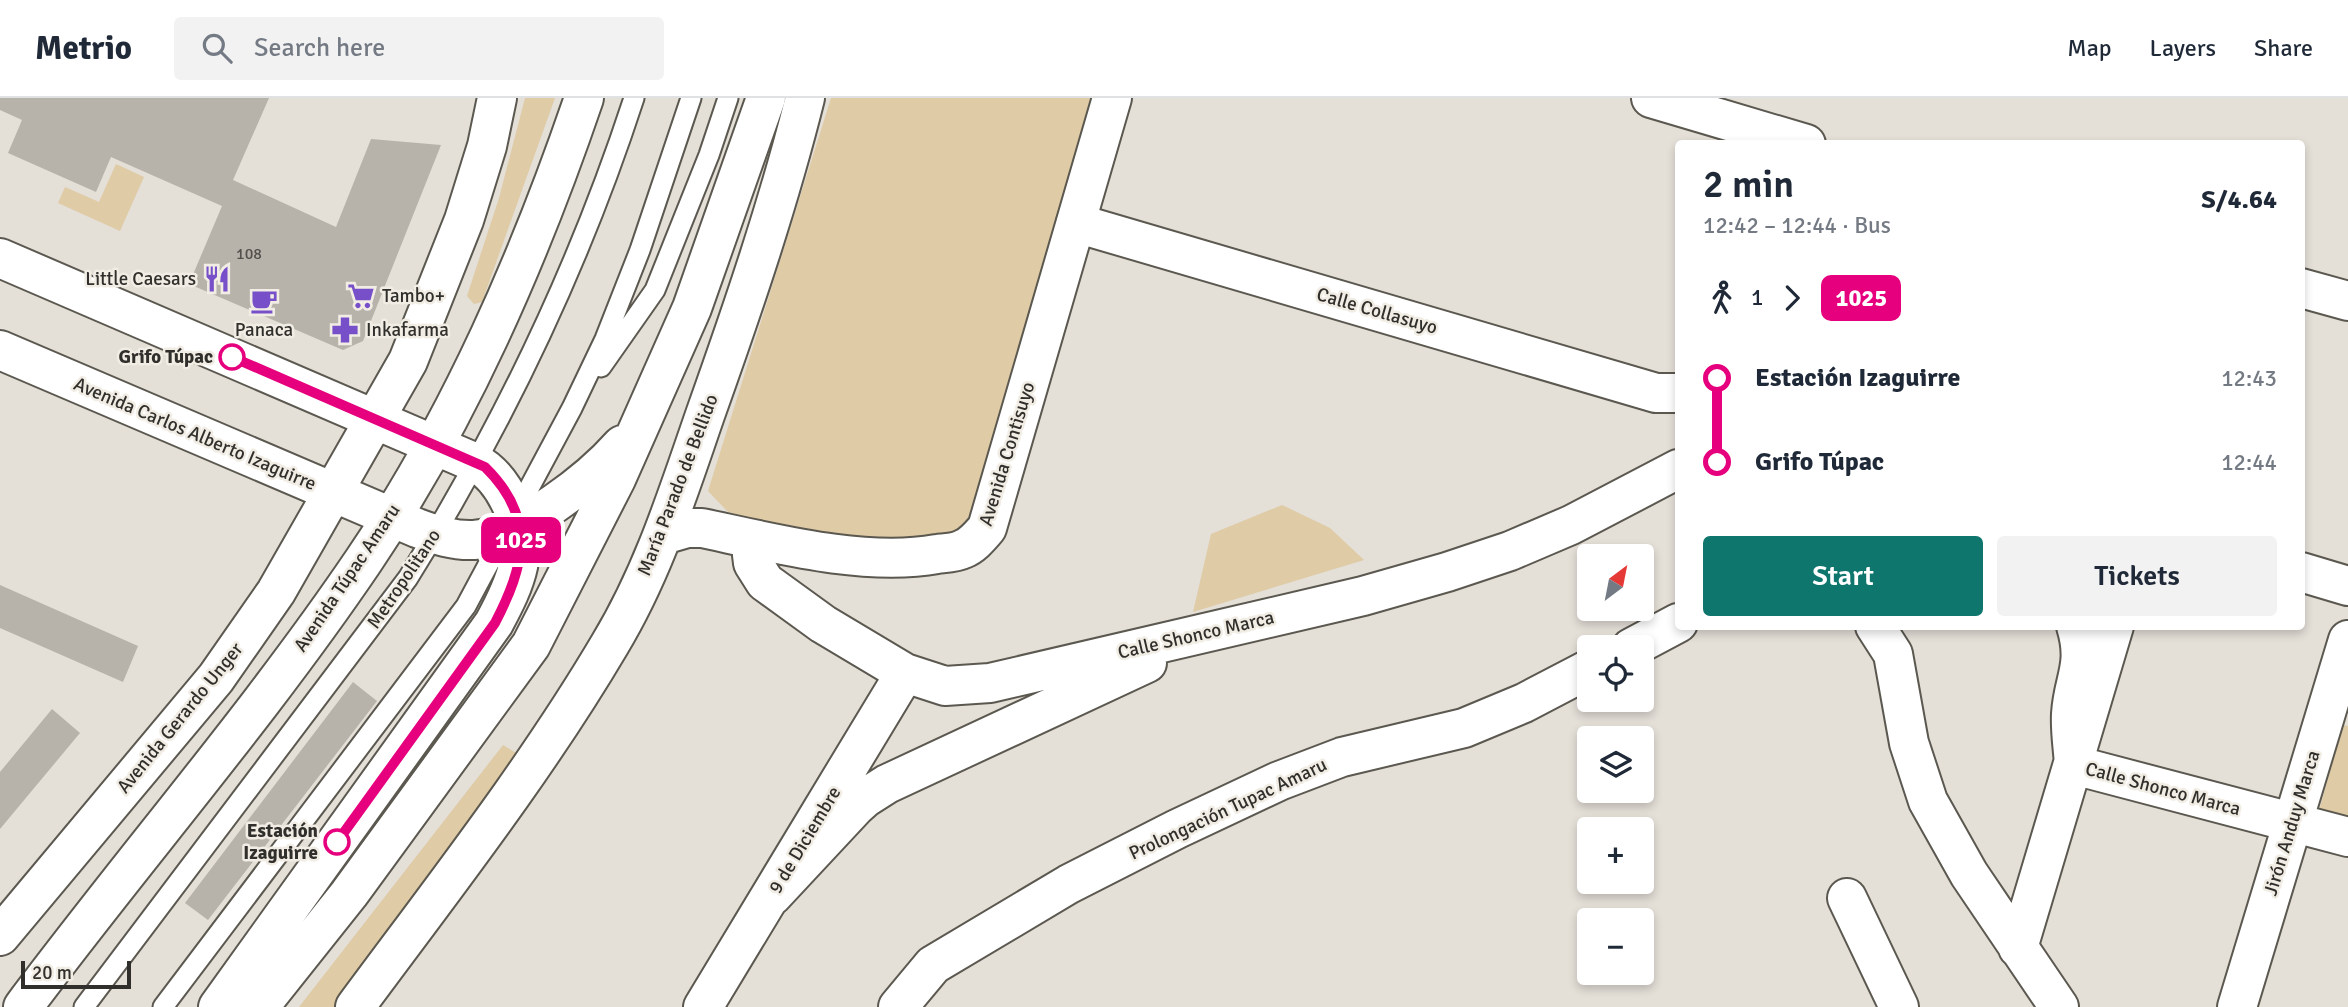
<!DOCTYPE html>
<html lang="en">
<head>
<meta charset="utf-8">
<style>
	:root { --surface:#fff; --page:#f2f2f3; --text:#1f2937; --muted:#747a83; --line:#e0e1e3; --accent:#0f766e }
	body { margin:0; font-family:Signika,sans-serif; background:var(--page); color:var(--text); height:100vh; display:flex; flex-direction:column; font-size:26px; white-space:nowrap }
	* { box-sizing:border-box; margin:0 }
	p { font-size:23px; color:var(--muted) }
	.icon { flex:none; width:38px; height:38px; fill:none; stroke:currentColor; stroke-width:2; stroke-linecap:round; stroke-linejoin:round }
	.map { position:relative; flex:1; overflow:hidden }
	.sheet { position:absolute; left:1675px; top:42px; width:630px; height:490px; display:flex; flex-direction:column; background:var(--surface); border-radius:7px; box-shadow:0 4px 10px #0003 }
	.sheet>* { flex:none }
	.badge { padding:0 14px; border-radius:10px; font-size:24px; line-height:46px }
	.needle { width:46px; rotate:32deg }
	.fabs { position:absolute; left:1577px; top:446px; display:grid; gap:14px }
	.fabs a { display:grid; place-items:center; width:77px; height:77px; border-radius:7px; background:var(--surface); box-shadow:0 4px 10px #0003; font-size:35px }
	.scale { position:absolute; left:21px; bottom:18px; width:110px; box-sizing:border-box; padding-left:7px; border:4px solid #312f2c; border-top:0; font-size:19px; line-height:24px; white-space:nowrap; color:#312f2c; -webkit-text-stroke:5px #f1ede4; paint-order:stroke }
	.map>.badge { position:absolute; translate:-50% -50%; box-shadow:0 0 0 4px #fff }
	.legs { display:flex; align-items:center; gap:10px; height:77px; padding:0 28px; font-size:23px }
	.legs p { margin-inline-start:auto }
	.headline { display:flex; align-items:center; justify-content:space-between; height:119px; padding:0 28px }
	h1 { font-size:38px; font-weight:600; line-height:52px }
	.button { display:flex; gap:14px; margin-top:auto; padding:14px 28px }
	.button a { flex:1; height:80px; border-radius:7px; background:var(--accent); color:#fff; font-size:28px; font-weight:600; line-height:80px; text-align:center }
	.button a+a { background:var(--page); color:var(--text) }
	ul { padding:0 28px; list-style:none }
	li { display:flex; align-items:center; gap:24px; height:84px; font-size:26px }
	li i { display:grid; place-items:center; width:10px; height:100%; margin:0 9px; background:currentColor }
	li i::after { content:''; width:18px; height:18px; margin:-9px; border:5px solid; border-radius:50%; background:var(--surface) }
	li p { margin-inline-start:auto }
	li:first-child i { background:linear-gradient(#0000 50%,currentColor 0) }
	li:last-child i { background:linear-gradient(currentColor 50%,#0000 0) }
	header { display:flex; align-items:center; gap:42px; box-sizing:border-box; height:98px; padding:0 35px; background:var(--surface); border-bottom:2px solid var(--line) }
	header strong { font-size:33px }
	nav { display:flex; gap:38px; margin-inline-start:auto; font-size:24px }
	.search { width:490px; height:63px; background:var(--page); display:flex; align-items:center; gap:18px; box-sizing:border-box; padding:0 24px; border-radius:7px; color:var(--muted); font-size:26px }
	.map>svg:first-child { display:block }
	.green { fill:#dfcba5 }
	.building { fill:#b7b3ab }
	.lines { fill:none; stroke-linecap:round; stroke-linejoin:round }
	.service-casing { stroke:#5b5850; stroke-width:23 }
	.minor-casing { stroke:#5b5850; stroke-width:42 }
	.tertiary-casing { stroke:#5b5850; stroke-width:42 }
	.primary-casing { stroke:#5b5850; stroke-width:42 }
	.service { stroke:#fff; stroke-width:19 }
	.minor { stroke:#fff; stroke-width:38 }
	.tertiary { stroke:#fff; stroke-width:38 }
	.primary { stroke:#fff; stroke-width:38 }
	.line-1-casing { stroke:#fff; stroke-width:16 }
	.line-1 { stroke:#e6007e; stroke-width:10 }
	.stop-1-dot { fill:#fff; stroke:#e6007e; stroke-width:3.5 }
	.labels { text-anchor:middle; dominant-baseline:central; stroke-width:5; stroke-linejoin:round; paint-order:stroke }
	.number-label { font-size:16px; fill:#52504c }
	.poi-label { font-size:19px; fill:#312f2c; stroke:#f1ede4; text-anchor:start }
	.street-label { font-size:19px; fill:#312f2c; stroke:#f1ede4 }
	.stop-label { font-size:19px; font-weight:bold; fill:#312f2c; stroke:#f1ede4; text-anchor:end }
</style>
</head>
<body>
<header>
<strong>Metrio</strong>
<div class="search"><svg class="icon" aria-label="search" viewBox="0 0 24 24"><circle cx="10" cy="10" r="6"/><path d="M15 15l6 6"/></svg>Search here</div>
<nav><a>Map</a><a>Layers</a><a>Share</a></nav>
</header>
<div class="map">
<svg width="2348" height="909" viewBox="0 0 2348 909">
	<rect width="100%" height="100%" fill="#e4dfd7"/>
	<path class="green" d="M525 0H555L482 204 474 206 467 198 499 100Z
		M831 0H1098L973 433 897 447 758 428 727 413 708 393Z
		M116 66 144 79 120 133 58 105 65 89 99 104Z
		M1282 407 1330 430 1364 462 1193 514 1211 436Z
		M2343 627 2348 628V728L2317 720Z
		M503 647 523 659 343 909H299Z"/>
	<path class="building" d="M0 0H269L233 82 336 129 371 41 441 47 363 243 343 252 189 186 222 108 111 59 96 94 8 55 22 22 0 12Z
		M0 487 138 548 123 584 0 530Z
		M353 584 377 603 208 822 185 805Z
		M52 611 80 635 0 731V674Z"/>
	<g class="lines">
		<g class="service-casing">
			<path id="service" d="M601 269 655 192 709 57 728 0
				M84 909 408 480C502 329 579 169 634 0
				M163 909 466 508 572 310 605 241 640 152 691 0"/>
		</g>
		<g class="minor-casing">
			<path id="minor" d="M1076 125 1656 295H1678
				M756 442 752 457 753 465 765 484 823 526 905 575 945 588 990 585 1363 498 1447 474 1510 453 1571 427 1678 371
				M2301 474 2348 488
				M1875 528 1893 556 1909 645 1928 703 1969 776 2059 909
				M2076 528C2088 568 2073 581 2071 616 2070 633 2073 650 2074 667L2348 739
				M1631 550 1678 525
				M772 798 856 708 865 700 887 686 1147 565
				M1847 800 1899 909
				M2018 850 2114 528
				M703 909 905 575
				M898 909 933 867 1069 786 1177 731 1279 683 1342 659 1464 630 1524 605 1589 571
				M2237 909 2348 542"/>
		</g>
		<g class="tertiary-casing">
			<path id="tertiary" d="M1651 0 1806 46
				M2301 190 2348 203
				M663 437 687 430H702C773 445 865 469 937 456 945 455 955 455 963 451 973 447 980 438 987 430L1112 0
				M0 838 216 580 276 494 408 263 464 122 487 48 497 0
				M355 909C443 790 535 673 610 546 653 475 678 395 705 317 742 213 778 108 805 0"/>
		</g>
		<g class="primary-casing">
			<path id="primary" d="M0 160 476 365C493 374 503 389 511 406 531 452 516 484 494 525L218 909
				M0 252 417 430C436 437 454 443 474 442 520 438 592 381 622 347
				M23 909C135 759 259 617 364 462 460 320 529 161 584 0
				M259 909 349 796 531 547 616 381 692 210 766 0"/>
		</g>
		<use href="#service" class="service"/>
		<use href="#minor" class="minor"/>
		<use href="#tertiary" class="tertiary"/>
		<use href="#primary" class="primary"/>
	</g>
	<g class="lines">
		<g class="line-1-casing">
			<path id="line-1" d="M232 259 485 369C537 420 525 467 495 525L337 744"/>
		</g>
		<use href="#line-1" class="line-1"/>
	</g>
	<defs>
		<g id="restaurant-bare" transform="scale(2.1)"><path d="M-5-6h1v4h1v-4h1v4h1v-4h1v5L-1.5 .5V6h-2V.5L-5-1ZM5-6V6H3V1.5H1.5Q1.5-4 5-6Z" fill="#7750c9" stroke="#f1ede4" stroke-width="2.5" paint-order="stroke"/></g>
		<g id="supermarket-bare" transform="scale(2.1)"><path d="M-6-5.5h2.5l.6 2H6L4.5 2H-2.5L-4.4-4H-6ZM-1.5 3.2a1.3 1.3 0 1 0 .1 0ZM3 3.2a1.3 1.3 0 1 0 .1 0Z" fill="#7750c9" stroke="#f1ede4" stroke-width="2.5" paint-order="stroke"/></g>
		<g id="cafe-bare" transform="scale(2.1)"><path d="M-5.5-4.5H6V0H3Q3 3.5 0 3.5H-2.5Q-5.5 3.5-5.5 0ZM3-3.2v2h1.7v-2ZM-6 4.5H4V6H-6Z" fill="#7750c9" stroke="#f1ede4" stroke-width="2.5" paint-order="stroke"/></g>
		<g id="pharmacy-bare" transform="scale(2.1)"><path d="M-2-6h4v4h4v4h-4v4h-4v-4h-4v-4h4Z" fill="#7750c9" stroke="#f1ede4" stroke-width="2.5" paint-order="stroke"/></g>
	</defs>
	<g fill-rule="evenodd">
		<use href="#restaurant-bare" x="217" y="181"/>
		<use href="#supermarket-bare" x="361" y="198"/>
		<use href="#cafe-bare" x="264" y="203"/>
		<use href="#pharmacy-bare" x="345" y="232"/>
	</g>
	<g class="stop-1-dot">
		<circle cx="232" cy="259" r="12"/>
		<circle cx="337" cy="744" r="12"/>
	</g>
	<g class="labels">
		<g class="number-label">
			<text x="249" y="156">108</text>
		</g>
		<g class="poi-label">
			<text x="196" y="181" text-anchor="end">Little Caesars</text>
			<text x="382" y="198">Tambo+</text>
			<text x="264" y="232" text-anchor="middle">Panaca</text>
			<text x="366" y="232">Inkafarma</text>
		</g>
		<g class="street-label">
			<text transform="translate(1377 213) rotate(16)">Calle Collasuyo</text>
			<text transform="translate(195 336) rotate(23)">Avenida Carlos Alberto Izaguirre</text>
			<text transform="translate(1007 356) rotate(-73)">Avenida Contisuyo</text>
			<text transform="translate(678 387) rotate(-69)">María Parado de Bellido</text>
			<text transform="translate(347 480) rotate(-56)">Avenida Túpac Amaru</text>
			<text transform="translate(404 481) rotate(-56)">Metropolitano</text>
			<text transform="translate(1196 537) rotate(-13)">Calle Shonco Marca</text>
			<text transform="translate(180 620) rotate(-51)">Avenida Gerardo Unger</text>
			<text transform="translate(2163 691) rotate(15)">Calle Shonco Marca</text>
			<text transform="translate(1228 711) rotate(-25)">Prolongación Tupac Amaru</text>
			<text transform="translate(2292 725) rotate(-73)">Jirón Anduy Marca</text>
			<text transform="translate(805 742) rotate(-59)">9 de Diciembre</text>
		</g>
		<g class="stop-label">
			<text x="213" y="259">Grifo Túpac</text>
			<text x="318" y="733">Estación<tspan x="318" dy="22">Izaguirre</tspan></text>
		</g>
	</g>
</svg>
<div class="fabs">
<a><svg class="needle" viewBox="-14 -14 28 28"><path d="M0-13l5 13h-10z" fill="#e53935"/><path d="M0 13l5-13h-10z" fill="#747a83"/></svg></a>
<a><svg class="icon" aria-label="locate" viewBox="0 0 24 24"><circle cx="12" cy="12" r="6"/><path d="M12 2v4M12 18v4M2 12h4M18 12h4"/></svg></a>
<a><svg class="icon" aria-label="layers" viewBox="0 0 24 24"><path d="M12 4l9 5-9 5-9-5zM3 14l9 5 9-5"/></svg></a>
<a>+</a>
<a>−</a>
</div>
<div class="scale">20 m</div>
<b class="badge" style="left:521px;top:442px;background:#e6007e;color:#fff">1025</b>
<section class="sheet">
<div class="headline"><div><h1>2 min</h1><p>12:42 – 12:44 · Bus</p></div><b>S/4.64</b></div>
<div class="legs"><svg class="icon" aria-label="walk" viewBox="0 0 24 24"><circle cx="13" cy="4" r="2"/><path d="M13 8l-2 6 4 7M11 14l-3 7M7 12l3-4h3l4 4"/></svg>1<svg class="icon" aria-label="forward" viewBox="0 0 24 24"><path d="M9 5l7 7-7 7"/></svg><b class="badge" style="background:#e6007e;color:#fff">1025</b></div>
<ul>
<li><i style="color:#e6007e"></i><b>Estación Izaguirre</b><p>12:43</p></li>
<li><i style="color:#e6007e"></i><b>Grifo Túpac</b><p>12:44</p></li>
</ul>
<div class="button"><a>Start</a><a>Tickets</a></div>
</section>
</div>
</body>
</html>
